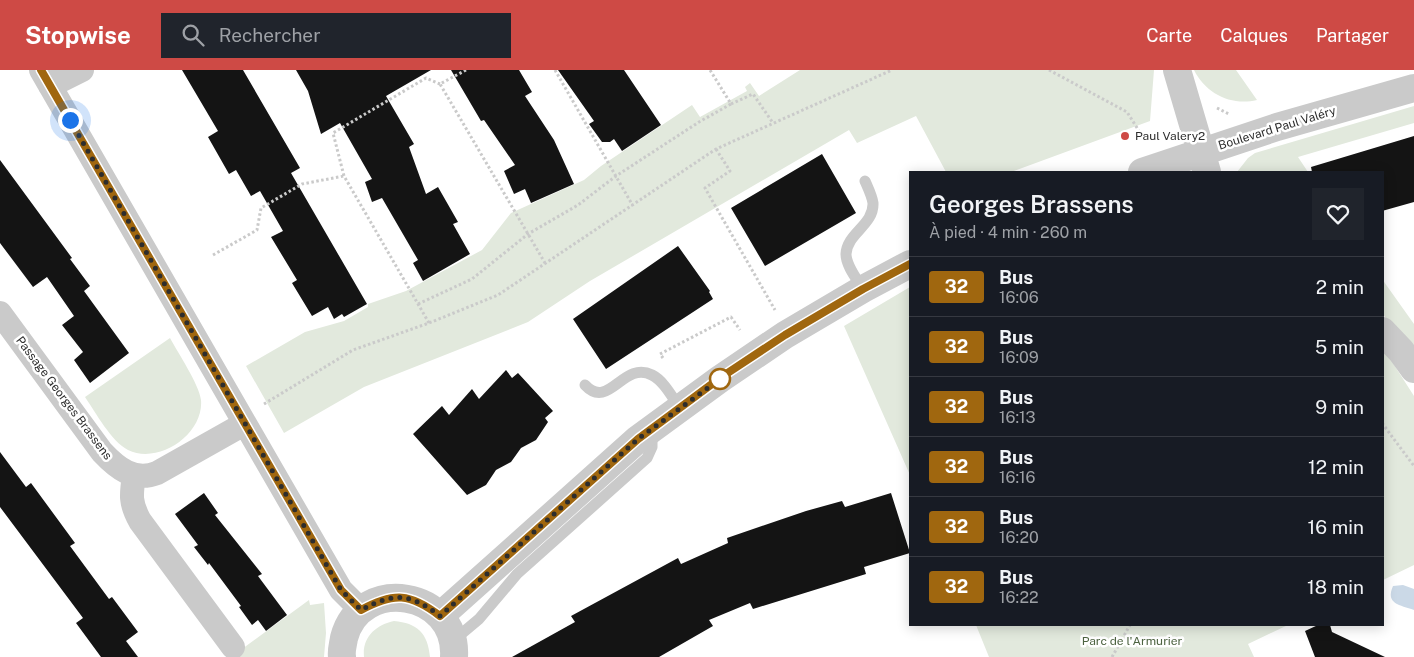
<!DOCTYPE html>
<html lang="fr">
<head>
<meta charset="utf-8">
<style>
	:root { --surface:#171b24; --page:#20242c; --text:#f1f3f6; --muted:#9ea1a6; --line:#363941; --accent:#ce4a45 }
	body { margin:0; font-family:"Public Sans",sans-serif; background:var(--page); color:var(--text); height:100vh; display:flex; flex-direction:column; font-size:19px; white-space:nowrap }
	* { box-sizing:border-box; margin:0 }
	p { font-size:16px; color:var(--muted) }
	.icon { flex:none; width:28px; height:28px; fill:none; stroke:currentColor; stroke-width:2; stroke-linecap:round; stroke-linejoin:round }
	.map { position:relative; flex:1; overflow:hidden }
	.details { position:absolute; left:909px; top:101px; width:475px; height:455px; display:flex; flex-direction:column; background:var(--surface); border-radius:0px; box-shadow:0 2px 12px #0003 }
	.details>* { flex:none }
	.badge { padding:0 10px; border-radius:4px; font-size:18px; line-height:32px }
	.you { position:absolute; width:25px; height:25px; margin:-12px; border:4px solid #fff; border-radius:50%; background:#1a73e8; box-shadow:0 0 0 8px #1a73e833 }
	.map>.badge { position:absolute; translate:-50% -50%; box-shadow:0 0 0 2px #fff }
	.round { display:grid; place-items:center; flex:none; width:52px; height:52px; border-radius:0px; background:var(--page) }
	.overview { display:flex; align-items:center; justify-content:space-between; height:85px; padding:0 20px }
	h1 { font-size:24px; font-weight:600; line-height:38px }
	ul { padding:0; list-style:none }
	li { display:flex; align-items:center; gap:15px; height:60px; padding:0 20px; border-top:1px solid var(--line) }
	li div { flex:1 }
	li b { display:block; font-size:19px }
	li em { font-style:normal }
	li .badge { min-width:55px; font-weight:700; text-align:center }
	header { display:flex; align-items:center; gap:30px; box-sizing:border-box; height:70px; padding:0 25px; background:var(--accent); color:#fff }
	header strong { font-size:24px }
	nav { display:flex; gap:28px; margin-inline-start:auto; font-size:18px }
	.search { width:350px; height:45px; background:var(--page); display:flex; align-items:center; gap:12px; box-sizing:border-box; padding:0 18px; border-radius:0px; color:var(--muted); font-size:19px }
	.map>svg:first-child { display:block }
	.green { fill:#e2e9dd }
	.water { fill:#cbd9e7 }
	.building { fill:#141414 }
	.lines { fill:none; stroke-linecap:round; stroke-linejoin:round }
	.path { stroke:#cacaca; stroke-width:3; stroke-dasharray:2.5 2.5; stroke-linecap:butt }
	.service { stroke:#cacaca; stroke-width:11 }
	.minor { stroke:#cacaca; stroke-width:24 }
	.tertiary { stroke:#cacaca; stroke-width:28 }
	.line-casing { stroke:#fff; stroke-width:11 }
	.line { stroke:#a0670f; stroke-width:8 }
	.walk { stroke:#2d2d2d; stroke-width:5; stroke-dasharray:0 9 }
	.poi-dot { fill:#ce4a45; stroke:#fff; stroke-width:2 }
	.stop-dot { fill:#fff; stroke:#a0670f; stroke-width:2.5 }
	.labels { text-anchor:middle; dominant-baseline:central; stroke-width:5; stroke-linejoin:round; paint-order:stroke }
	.street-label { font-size:12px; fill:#2d2d2d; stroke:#fff }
	.poi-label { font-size:12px; fill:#2d2d2d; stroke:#fff; text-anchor:start }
	.park-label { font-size:12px; fill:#4d6341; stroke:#fff }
</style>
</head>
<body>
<header>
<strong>Stopwise</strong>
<div class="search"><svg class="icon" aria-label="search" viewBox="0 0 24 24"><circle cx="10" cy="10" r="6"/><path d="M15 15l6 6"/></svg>Rechercher</div>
<nav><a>Carte</a><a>Calques</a><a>Partager</a></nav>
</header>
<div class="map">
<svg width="1414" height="587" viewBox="0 0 1414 587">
	<rect width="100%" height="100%" fill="#fff"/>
	<path class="green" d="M800 0H1154L1150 51 1011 102H946L916 46 857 73 849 60 590 211 528 252 364 317 284 363 246 296 305 262 344 251 368 237V234L406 221 482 180 511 143 584 110 601 96 692 35 700 47 747 21 745 17 750 13 759 26Z
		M1194 0H1236L1257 30C1231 36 1206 24 1194 0Z
		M1414 36V53L1298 87 1308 102H1237L1248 88 1255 83Z
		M1382 209 1414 254V287L1383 244Z
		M910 217V405L844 256Z
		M170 268C178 283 199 314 201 330 204 364 159 395 128 380 111 371 96 343 85 327Z
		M1382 280 1389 287 1414 326V495L1383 510Z
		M309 530 310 535 324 533 326 563 324 587H231Z
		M394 551C417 553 428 563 430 587H364C362 567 376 555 394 551Z
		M976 555H1288L1248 574 1254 587H989Z"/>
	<path class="water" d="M1403 515 1414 519V540C1400 535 1385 534 1393 516Z"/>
	<path class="building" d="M182 0H243L300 98 291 103 367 234 344 247 342 244 334 249 328 237 312 246 292 213 297 210 271 167 283 161 260 121 251 126 236 100 229 104 208 67 218 61Z
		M296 0H431L386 26 414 74 409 77 426 124 438 117 458 152 453 154 470 184 423 211 413 193 418 190 382 128 372 132 365 112 372 109 340 53 321 64 308 21Z
		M451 0H519L532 22 525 26 554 70 574 114 531 133 525 119 514 124 504 101 515 95 484 50 481 51Z
		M558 0H624L661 55 622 81 614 69 610 72H602L589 54 594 51Z
		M1414 66V132L1382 141V102H1312L1311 97Z
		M822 84 856 143 765 196 731 138Z
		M0 90 72 188 70 189 90 216 84 221 129 283 90 313 74 290 83 282 62 255 74 246 47 207 33 217 0 173Z
		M678 176 710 221 709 222 713 229 606 299 573 249Z
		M506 300 512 308 518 303 553 341 545 348 548 352 536 370 521 378 511 392 496 400 486 415 467 425 413 364 442 336 449 345 472 319 479 329Z
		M0 382 26 417 31 413 75 473 70 476 109 529 112 527 138 562 126 571 138 587H101L76 553 83 548 0 437Z
		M204 423 218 443 215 445 262 504 258 506 287 545 266 561 258 550 252 555 239 537 241 536 209 493 208 495 194 477 198 475 175 444Z
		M891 423 910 483 864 497 866 504 753 539 750 533 709 550 713 556 659 587H512L575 552 571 546 678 488 681 494 728 473 727 468 806 441 842 431 845 437Z
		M1318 555H1330L1332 562 1385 587H1315L1305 561Z"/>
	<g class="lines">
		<path class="path" d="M466 0 440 14 545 193
			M555 0 633 136
			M1049 0 1127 42 1146 72
			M731 34 753 24 773 53
			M1217 38 1229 44
			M716 79 730 101 705 118 775 240
			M213 185 257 160 261 138 302 114 344 106
			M418 234 472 209 528 164 578 135 616 106 699 52 731 34 710 0
			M429 253 344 106 333 63 426 8 440 14
			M663 288 660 284 731 247 740 260
			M264 334 353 280 429 253 498 225 716 79 892 0
			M1382 353 1414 396
			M1112 587 1130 555"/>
		<path class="service" d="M863 219C857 209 846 196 846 184 847 163 874 155 873 133 872 126 868 118 865 111
			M585 315C609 341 623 290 652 305 664 311 672 327 680 338
			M454 570 479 549 517 504 647 388 652 377V361"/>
		<path class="minor" d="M41 0 341 520 361 540
			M50 16 82 0
			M0 243 102 382C117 398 134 412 157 403L244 354
			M134 405C131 425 130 433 140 451L233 577"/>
		<path class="tertiary" d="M1177 0 1207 102
			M1142 102 1277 57 1414 18
			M1382 261 1401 281 1414 299
			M440 546 638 369 720 309 785 265 863 219 910 194
			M342 587C341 580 343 575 344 568 360 505 458 520 454 587"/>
	</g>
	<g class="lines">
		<g class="line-casing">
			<path id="line" d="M41 0 341 520 361 540C394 522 410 523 440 546L638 369 720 308 785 265 863 219 910 194"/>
		</g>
		<use href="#line" class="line"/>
		<path class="walk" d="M70 50 341 520 361 540C394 522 410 523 440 546L638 369 720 309"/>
	</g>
	<circle class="poi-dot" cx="1125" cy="66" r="5"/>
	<circle class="stop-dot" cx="720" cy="309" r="10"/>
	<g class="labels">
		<g class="street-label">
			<text transform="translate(1277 58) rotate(-17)">Boulevard Paul Valéry</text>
			<text transform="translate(64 328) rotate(53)">Passage Georges Brassens</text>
		</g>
		<g class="poi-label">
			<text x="1135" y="66">Paul Valery2</text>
		</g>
		<g class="park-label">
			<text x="1132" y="571">Parc de l'Armurier</text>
		</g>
	</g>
</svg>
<div class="you" style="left:70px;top:50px"></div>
<section class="details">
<div class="overview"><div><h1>Georges Brassens</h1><p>À pied · 4 min · 260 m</p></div><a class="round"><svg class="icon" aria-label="heart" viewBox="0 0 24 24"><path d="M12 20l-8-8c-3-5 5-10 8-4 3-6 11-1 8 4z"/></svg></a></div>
<ul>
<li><span class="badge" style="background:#a0670f;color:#fff">32</span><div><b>Bus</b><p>16:06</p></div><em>2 min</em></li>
<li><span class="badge" style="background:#a0670f;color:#fff">32</span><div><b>Bus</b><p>16:09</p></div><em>5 min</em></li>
<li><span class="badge" style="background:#a0670f;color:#fff">32</span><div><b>Bus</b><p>16:13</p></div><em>9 min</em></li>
<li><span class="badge" style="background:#a0670f;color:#fff">32</span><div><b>Bus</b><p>16:16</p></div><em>12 min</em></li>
<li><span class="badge" style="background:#a0670f;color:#fff">32</span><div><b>Bus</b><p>16:20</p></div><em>16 min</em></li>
<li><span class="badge" style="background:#a0670f;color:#fff">32</span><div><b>Bus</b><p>16:22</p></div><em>18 min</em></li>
</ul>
</section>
</div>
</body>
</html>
